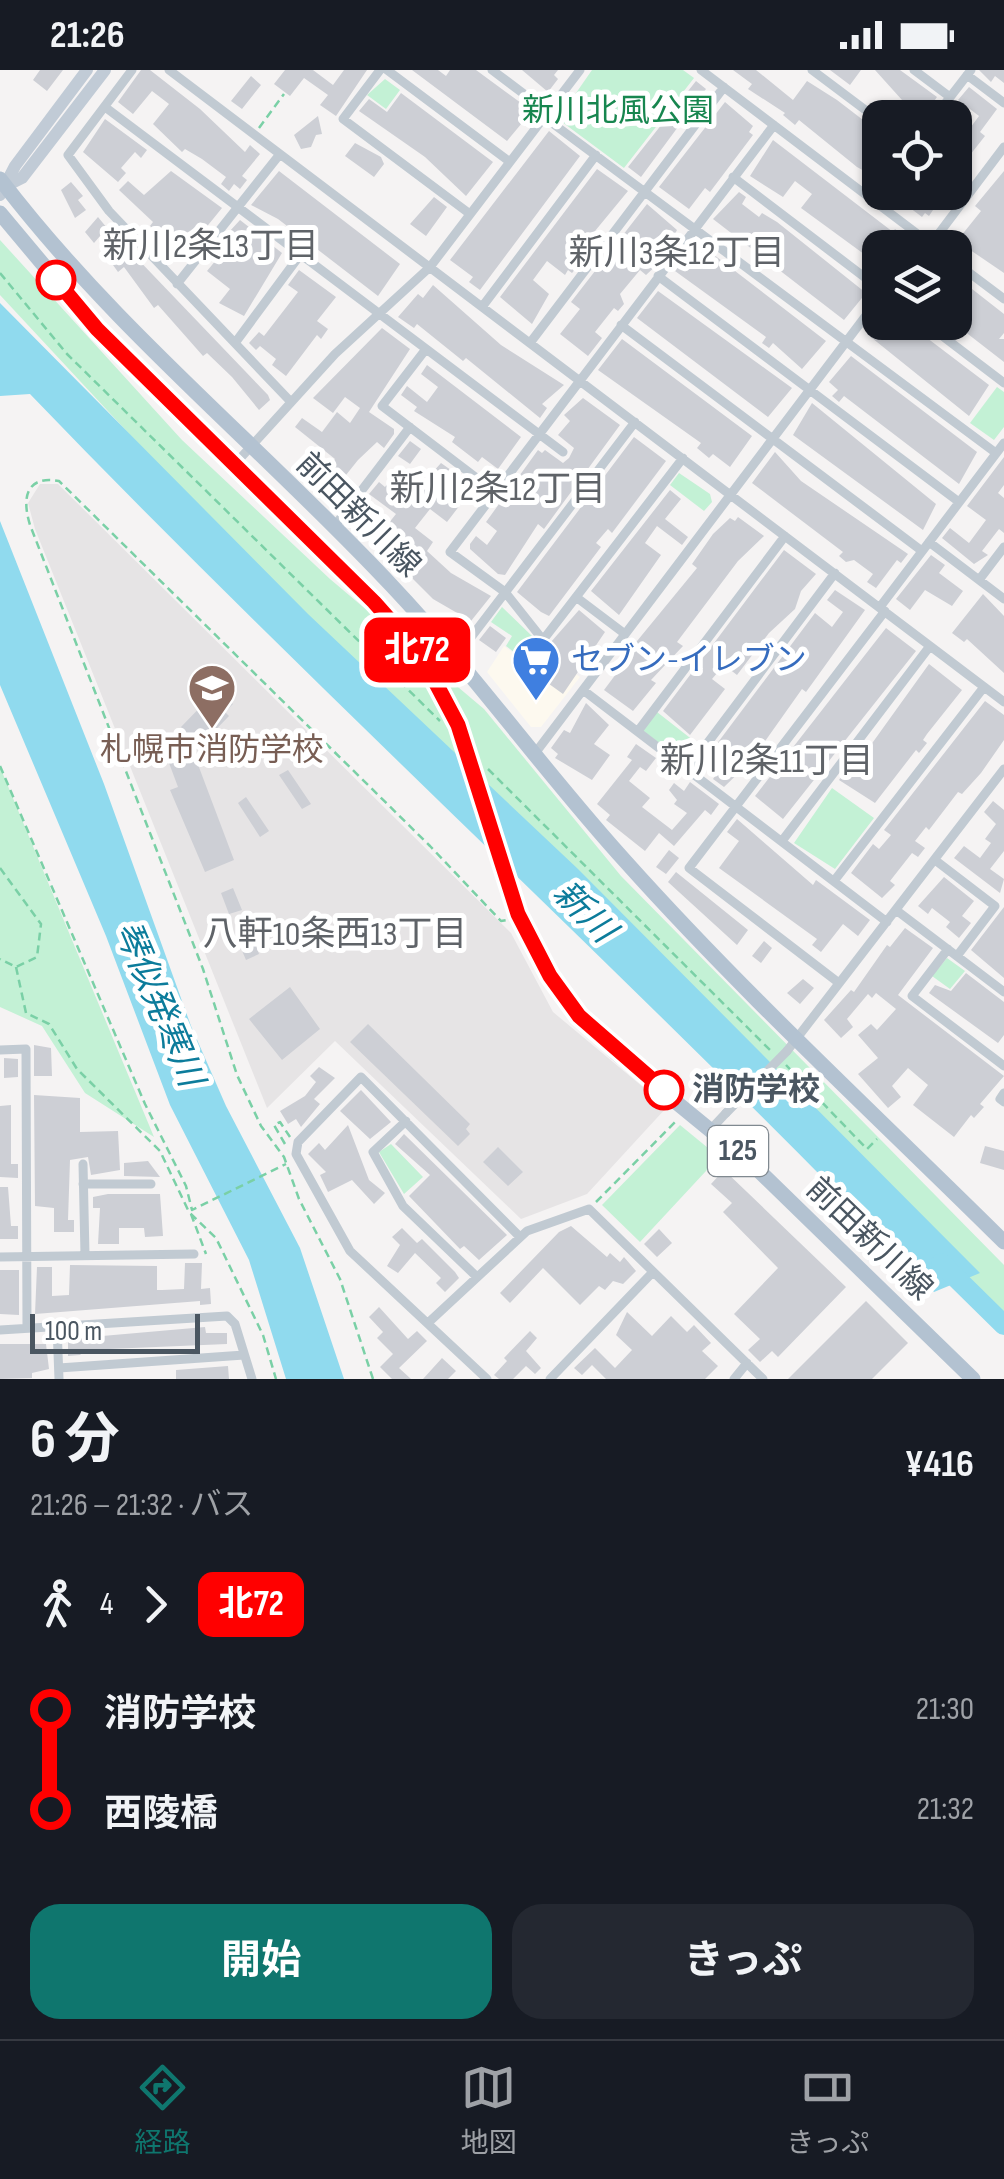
<!DOCTYPE html>
<html lang="ja">
<head>
<meta charset="utf-8">
<style>
	:root { --surface:#171b24; --page:#242831; --text:#f1f3f6; --muted:#9ea1a6; --line:#363941; --accent:#0f766e }
	body { margin:0; font-family:"Sofia Sans Condensed","Noto Sans JP",sans-serif; background:var(--page); color:var(--text); height:100vh; display:flex; flex-direction:column; font-size:38px; white-space:nowrap }
	* { box-sizing:border-box; margin:0 }
	p { font-size:32px; color:var(--muted) }
	.icon { flex:none; width:55px; height:55px; fill:none; stroke:currentColor; stroke-width:2; stroke-linecap:round; stroke-linejoin:round }
	.map { position:relative; height:1309px; overflow:hidden }
	.side { display:flex; flex-direction:column; background:var(--surface); flex:1 }
	.side>* { flex:none }
	.badge { padding:0 20px; border-radius:15px; font-size:35px; line-height:65px }
	.fabs { position:absolute; left:862px; top:30px; display:grid; gap:20px }
	.fabs a { display:grid; place-items:center; width:110px; height:110px; border-radius:20px; background:var(--surface); box-shadow:0 2px 8px #0004; font-size:50px }
	.scale { position:absolute; left:30px; bottom:25px; width:170px; box-sizing:border-box; padding-left:10px; border:5px solid #4a5661; border-top:0; font-size:28px; line-height:35px; white-space:nowrap; color:#4a5661; -webkit-text-stroke:8px #fff; paint-order:stroke }
	.map>.badge { position:absolute; translate:-50% -50%; box-shadow:0 0 0 5px #fff }
	.legs { display:flex; align-items:center; gap:15px; height:110px; padding:0 30px; font-size:32px }
	.legs p { margin-inline-start:auto }
	.head { display:flex; align-items:center; justify-content:space-between; height:170px; padding:0 30px }
	h1 { font-size:55px; font-weight:700; line-height:75px }
	.primary-button { display:flex; gap:20px; margin-top:auto; padding:20px 30px }
	.primary-button a { flex:1; height:115px; border-radius:30px; background:var(--accent); color:#fff; font-size:40px; font-weight:700; line-height:115px; text-align:center }
	.primary-button a+a { background:var(--page); color:var(--text) }
	ul { padding:0 30px; list-style:none }
	li { display:flex; align-items:center; gap:35px; height:100px; font-size:38px }
	li i { display:grid; place-items:center; width:15px; height:100%; margin:0 12px; background:currentColor }
	li i::after { content:''; width:25px; height:25px; margin:-12px; border:8px solid; border-radius:50%; background:var(--surface) }
	li p { margin-inline-start:auto }
	li:first-child i { background:linear-gradient(#0000 50%,currentColor 0) }
	li:last-child i { background:linear-gradient(currentColor 50%,#0000 0) }
	.status { display:flex; justify-content:space-between; align-items:center; height:70px; padding:0 50px; background:var(--surface); direction:ltr }
	.status svg { height:28px; fill:currentColor }
	.menu { display:flex; justify-content:space-around; align-items:center; height:140px; border-top:2px solid var(--line); background:var(--surface); font-size:28px; color:var(--muted) }
	.menu a { display:grid; justify-items:center; gap:5px }
	.menu .on { color:var(--accent) }
	.map>svg:first-child { display:block }
	.commercial { fill:#fdf9ef }
	.education { fill:#e6e4e5 }
	.green { fill:#c3f1d5 }
	.water { fill:#90daee }
	.lines { fill:none; stroke-linecap:round; stroke-linejoin:round }
	.river { stroke:#90daee; stroke-width:20 }
	.building { fill:#cdcfd5 }
	.path { stroke:#7ad0a6; stroke-width:2.5; stroke-dasharray:8 5; stroke-linecap:butt }
	.street { stroke:#c1cad2; stroke-width:9 }
	.secondary { stroke:#c1cbd6; stroke-width:12 }
	.primary { stroke:#b3c2d1; stroke-width:15 }
	.street-bridge { stroke:#c1cad2; stroke-width:9 }
	.primary-bridge { stroke:#b3c2d1; stroke-width:15 }
	.line-1-casing { stroke:#fff; stroke-width:22 }
	.line-1 { stroke:#f00; stroke-width:15 }
	.stop-1-dot { fill:#fff; stroke:#f00; stroke-width:5 }
	.labels { text-anchor:middle; dominant-baseline:central; stroke-width:10; stroke-linejoin:round; paint-order:stroke }
	.shield { fill:#fff; stroke:#808990; stroke-width:2.5 }
	.shield-label { font-size:30px; font-weight:bold; fill:#4a5661 }
	.park-label { font-size:32px; fill:#17864f; stroke:#fff }
	.street-label { font-size:32px; fill:#4a5661; stroke:#fff }
	.shop-label { font-size:32px; fill:#366cbe; stroke:#fff; text-anchor:start }
	.education-label { font-size:32px; fill:#785e54; stroke:#fff }
	.stop-label { font-size:32px; font-weight:bold; fill:#4a5661; stroke:#fff; text-anchor:start }
	.neighbourhood-label { font-size:35px; fill:#5f6368; stroke:#fff }
	.water-label { font-size:35px; font-style:italic; fill:#0c7c9b; stroke:#fff }
</style>
</head>
<body>
<div class="status"><b>21:26</b><svg viewBox="0 0 49 12"><path d="M0 12V9h3v3zM5 12V6h3v6zM10 12V3h3v9zM15 12V0h3v12zM26 1h20v11H26zM47 4h2v5h-2z"/></svg></div>
<div class="map">
<svg width="1004" height="1309" viewBox="0 0 1004 1309">
	<rect width="100%" height="100%" fill="#f5f3f3"/>
	<path class="commercial" d="M531 571 580 607 541 657H531L487 602 504 576 519 587Z"/>
	<path class="education" d="M40 414H58L511 863 553 942 667 1037 587 1124 521 1149 335 971 267 1038 35 459 28 433Z"/>
	<path class="green" d="M592 0H683L694 8 624 98 558 49Z
		M385 9 400 20 386 39 367 25Z
		M0 170 182 370 330 509 484 639 621 806 1004 1195V1248L292 539 0 225Z
		M997 317 1004 322V357L994 370 970 353Z
		M679 403 710 424 712 432 704 441 670 415Z
		M502 537 533 567 519 586 506 576 512 566 491 552Z
		M657 642 694 671 680 689 642 660Z
		M0 697 154 1067 85 1023 42 956 0 937Z
		M832 718 874 748 835 799 794 773Z
		M947 888 965 901 950 919 932 906Z
		M680 1055 719 1087 640 1172 602 1135Z
		M391 1074 423 1107 404 1124 379 1082Z"/>
	<path class="water" d="M0 233 308 544 578 799 980 1203 934 1222C640 915 324 630 30 324L0 326Z
		M0 451 104 714 191 956 226 1036 300 1178 344 1309H286L249 1190 170 1035 106 866 0 615Z"/>
	<g class="lines">
		<path class="river" d="M941 1193 1004 1255"/>
	</g>
	<path class="building" d="M40 0H63L47 21 33 10Z
		M141 0H150L200 39 245 82 250 75 260 84 242 106 247 110 240 119 234 114 229 121 221 114 226 107 202 89 185 79 182 82 153 54 169 34 152 21 133 44 118 32Z
		M285 0H313L333 15 344 0H367L336 46 320 35 328 25 304 8 290 26 274 14Z
		M412 0H438L446 6 450 0H476L532 41 507 71Z
		M522 0H558L554 5 558 9 548 22Z
		M733 0H756L793 30 807 11 837 30 880 63V100L875 107 857 97 799 50 795 55 783 45 785 43 748 19 752 14Z
		M830 0H861L850 15Z
		M875 0H900L937 27 922 48H890L902 30Z
		M979 0H1004V13L995 6 991 12Z
		M251 6 261 15 242 39 231 31Z
		M696 11 706 19 641 107 628 97Z
		M969 17 997 39 980 62 985 66 955 104V64L962 69 979 46 958 30Z
		M401 23 493 92 466 126 425 87 359 41 369 29 387 42Z
		M725 32 753 56 749 62 753 65 710 122 705 118 689 139 659 117Z
		M318 46 322 64 316 65 311 77 301 79 294 65Z
		M105 49 147 80 141 88 135 82 121 98 126 103 118 112 83 82Z
		M549 61 580 86 480 220 469 212 473 207 450 190Z
		M773 70 893 162 895 159 906 167 898 178H880V198L875 195 870 201 862 195 868 187 801 138 812 124 795 111 783 127 750 106Z
		M355 73 381 87 384 94 374 107 345 86Z
		M597 99 628 121 581 178 585 181 574 193 578 196 572 203 568 200 565 205 547 191 533 210 549 224 532 254 500 227Z
		M171 101 222 138 178 192 162 177 168 170 150 156 153 152 119 120 128 111 144 125Z
		M279 101 400 194 378 226 278 149 251 135Z
		M1004 101V203L957 171 981 141 975 136Z
		M71 112 83 126 78 130 86 140 75 148 61 120Z
		M739 122 746 127 742 134 759 147 762 143 777 152 866 223 844 250 713 149Z
		M889 122H945L929 146 925 143 922 147Z
		M434 127 447 137 426 166 410 154Z
		M647 134 677 160 660 192 646 205 640 200 620 224 624 234 618 241 614 238 595 262 602 268 588 286 560 264 580 239 571 232Z
		M98 147 107 158 94 173 85 162Z
		M240 150 282 183 244 246 219 233 230 219 207 201 235 167 229 162Z
		M696 171 826 271 802 299 773 273 769 278 762 273 766 267 675 201Z
		M130 181 268 325 270 330 259 340 232 307 207 283 203 286 158 235 154 238 124 197 118 202 113 195Z
		M299 200 336 227 317 251 328 259 321 269 317 265 286 306 272 295 276 289 260 276 256 280 249 273 259 262 264 266 298 222 288 215Z
		M958 208 1004 244V263L999 269H1004V292L955 254Z
		M433 215 501 275 564 315 542 334 547 338 540 348 466 288 463 291 417 254 414 258 398 247 418 224 423 228Z
		M658 221 792 318 768 347 637 248Z
		M876 252H906L989 315 969 346 867 264Z
		M382 258 410 279 369 342 394 359V364L384 378 377 372 358 390 342 410 347 414 339 424 319 408 335 389 295 357 302 348 322 362 337 342 350 353 360 338 345 327 333 343 313 328Z
		M622 269 752 366 730 397 713 384 709 388 697 378 701 373 598 300Z
		M851 286 977 382 959 414 844 326 839 332 832 326 838 320 829 312Z
		M427 295 521 367 498 399 482 387 478 392 452 372 455 367 414 341 417 337 401 325 407 316 427 332 438 317 421 304Z
		M583 328 620 355 544 459 538 454 505 505 498 504 470 479V474L476 466 487 475 497 461 486 452 538 380 542 383 545 380 563 393 569 388 574 378 558 365 570 351 564 345Z
		M812 333 936 434 923 460 793 365Z
		M634 367 666 391 612 463 608 459 596 473 601 477 549 546 541 542 517 522Z
		M410 371 421 379 410 394 398 386Z
		M775 382 801 411 908 484 901 493 897 490 876 518 867 512 873 504 854 490 846 492 839 486 843 482 752 413Z
		M1004 387V415L998 423 1004 428V463L999 459 982 481 988 485 974 494 942 468 950 458 969 473 986 450 967 436Z
		M441 393 472 415 470 422 447 452 430 439 415 458 433 472 427 481 451 503 491 526 471 551 433 529 410 506 407 510 398 504 411 486 397 475 386 489 379 482 393 465 384 459 396 444 369 424 379 412 385 417 400 397 423 413Z
		M670 420 681 429 665 449 688 467 682 475 657 456 645 473 661 485 619 545 591 521Z
		M738 447 764 466 738 491 677 572 683 576 651 610 656 613 633 641 604 620 622 596 619 593 697 498 692 494 713 464 730 448 735 451Z
		M784 480 816 504 801 521 795 539 769 563 737 605 724 595 712 609 725 619 690 665 663 641Z
		M931 485 945 495 939 503 963 521 952 536 925 520 910 540 896 529Z
		M835 520 865 540 814 611 806 622 802 619 751 691 724 717 713 709 721 698 707 687 815 543 832 557 843 542 827 530Z
		M983 524 1004 546V603L967 569 964 572 952 563Z
		M579 540 605 562 563 624 545 611 544 602 558 585 551 572Z
		M490 556 506 568 496 582 479 570Z
		M886 558 916 581 783 749 755 726Z
		M929 594 962 620 927 664 923 670 927 673 919 683 916 680 875 733 839 710 845 701 850 704Z
		M210 627 218 636 226 628 233 634 225 642 229 646 200 676 181 657Z
		M985 631 1004 645V670L981 703 962 724 958 722 929 760 926 757 915 771 925 778 918 787 912 783 890 811 895 815 882 828 851 803 873 774 879 779 891 765 884 760Z
		M586 633 609 655 594 674 610 685 592 710 555 688 558 684 551 678 564 660 570 663Z
		M159 669 165 688 148 694 141 675Z
		M636 674 656 688 646 701 640 697 629 711 650 728 642 737 672 760 687 743 674 734 677 730 669 720 674 713 684 721 690 712 719 734 711 745 705 740 674 776 659 763 645 781 606 750 610 745 597 734 632 690 627 687Z
		M194 684 234 790 205 802 170 720 178 717 169 693Z
		M288 700 311 734 302 739 279 705Z
		M246 727 269 761 260 767 238 733Z
		M993 731 1004 740V781L990 799 1004 809 1000 823 954 788 964 776 980 788 991 773 985 769 996 754 984 742Z
		M737 749 813 815 816 810 870 850 858 866 843 854 821 882 812 875 817 869 719 798 739 771 727 762Z
		M669 780 679 788 666 804 656 797Z
		M676 802 748 860 737 875 668 812Z
		M944 807 974 831 962 846 971 853 959 868 946 857 950 852 932 838 928 844 918 836Z
		M233 818 242 840 229 844 221 823Z
		M1004 837V908L971 880Z
		M905 858 933 878 898 925 1004 1006 980 1034 984 1037 974 1048 971 1045 954 1067 913 1035 928 1015 908 998 892 1016 901 1027 888 1038 858 1004 878 988 858 965 871 954 877 960 896 939 876 923 872 928 868 924 847 949 853 957 841 968 824 950 851 920 854 922 887 875 890 877Z
		M254 870 259 884 246 890 240 876Z
		M764 871 772 878 761 893 752 886Z
		M966 903 1004 932V965L998 973 929 923 935 915 951 921Z
		M803 909 814 918 800 934 787 923Z
		M290 917 320 959 282 990 249 949Z
		M368 954 470 1054 466 1059 470 1064 458 1076 350 972Z
		M34 975 51 978 52 1006H34Z
		M4 988 18 989V1007L4 1008Z
		M319 997 335 1008 314 1029 320 1034 301 1057 296 1049 288 1054 280 1041 305 1026 316 1012 310 1006Z
		M361 1020 391 1052 370 1069 340 1041Z
		M34 1025 80 1028V1062L118 1061 120 1100 91 1105 88 1087 70 1090 68 1150H74V1162H54V1138L35 1136Z
		M11 1035V1094H18V1108L0 1107V1036Z
		M348 1055 369 1110 385 1123 374 1134 352 1110 328 1122 320 1105 326 1102 308 1084 319 1073 325 1080Z
		M404 1064 507 1165 479 1190 464 1176 460 1179 409 1126 430 1105 395 1074Z
		M985 1076 1004 1081V1100L980 1093Z
		M498 1077 523 1102 508 1116 483 1092Z
		M148 1091 160 1107 124 1106V1093Z
		M724 1100 846 1217 778 1287 772 1281 760 1292 748 1280 760 1269 734 1244 778 1198 723 1142 732 1133 711 1114Z
		M0 1117H8L11 1156H18V1169H0Z
		M108 1124H160L163 1166 145 1167 144 1158H119V1174H98L100 1138H93V1127Z
		M571 1156 607 1187 610 1183 620 1192 624 1187 636 1201 623 1214 613 1211 605 1220 599 1216 580 1235 543 1198 510 1233 500 1223 559 1162Z
		M402 1158 417 1173 422 1169 455 1202 459 1208 445 1222 436 1213 441 1208 415 1183 398 1203 387 1196 400 1175 392 1167Z
		M659 1159 672 1173 657 1187 644 1174Z
		M185 1193H202L201 1219 210 1218 211 1234 200 1235V1231L35 1244 37 1197H52V1226L69 1225 70 1195 157 1196V1220H162L184 1219Z
		M0 1200H19V1245L0 1244Z
		M866 1231 908 1273 872 1309H788Z
		M379 1237 408 1269 417 1261 427 1271 399 1298 411 1309H392L380 1297 393 1284 377 1268 383 1262 369 1247Z
		M627 1242 652 1266 671 1246 687 1262 694 1255 711 1273 702 1281 718 1296 705 1309H606L592 1295 582 1305 574 1298 595 1278 615 1298 632 1280 616 1265Z
		M205 1257 206 1263H227V1274L85 1280 80 1285 68 1286V1269Z
		M530 1261 537 1268 526 1281 541 1298 535 1304 526 1296 513 1309H499L494 1305 507 1291 504 1288Z
		M0 1274H46L49 1299 32 1303V1308L0 1309Z
		M442 1288 456 1301 448 1309H423Z
		M228 1296 229 1309H176V1300Z"/>
	<g class="lines">
		<path class="path" d="M259 58 284 24
			M0 203 67 284 440 651
			M0 696 145 1034 186 1116 192 1140 286 1094
			M488 699 773 983
			M0 798 41 854 37 887 16 897 0 889
			M16 897 26 943 49 954 77 999 160 1081 189 1142 216 1168 263 1265 276 1309
			M786 995 867 1079 877 1069
			M285 1074 274 1055 280 1052 290 1067
			M596 1132 678 1049
			M191 1144 206 1184
			M373 1309 340 1209 299 1129 284 1087 261 1056 237 1005 203 899 30 455C22 429 25 405 59 411L430 776 501 851 507 850"/>
		<path class="street" d="M132 0 68 85 109 141 291 332
			M169 0 1004 632
			M380 0 343 49 470 144
			M387 0 510 92
			M492 0 548 42
			M701 0 936 178
			M812 0 880 51
			M914 0 950 27
			M967 5 1004 33
			M105 37 563 382
			M544 47 996 383
			M934 48 971 0
			M733 107 880 219
			M931 174 1004 77
			M955 192 1004 229
			M658 206 959 432
			M177 214 280 84
			M482 237 596 85
			M924 252 1004 313
			M621 255 922 481
			M235 273 300 185
			M530 273 724 17
			M426 279 382 336 495 422
			M683 388 543 570 505 522 450 482 774 55
			M235 394 335 284 430 197 580 0
			M333 458 410 357
			M929 472 1004 529
			M979 510 1004 477
			M576 527 625 564
			M880 537 1004 373
			M456 587 635 352
			M583 620 887 852
			M638 661 785 466
			M533 686 880 227
			M688 699 835 503
			M782 771 930 576
			M935 790 995 836 957 886
			M834 811 984 617
			M896 840 1004 922
			M948 879 912 926 1004 996
			M839 913 689 798 885 541
			M0 980 26 979 27 1258
			M787 981 1004 699
			M1004 1023 1000 1029 1004 1032
			M406 1051 373 1082 403 1136 477 1207
			M712 1058 726 1043
			M83 1094 85 1185
			M83 1114H151
			M0 1187 194 1184
			M429 1252 527 1161 589 1139 763 1309
			M57 1256 59 1309
			M0 1260 227 1246 235 1254 252 1309
			M59 1298 244 1285
			M487 1309 350 1181 296 1084 298 1072 361 1007 520 1167
			M550 1309 653 1202
			M734 1309 747 1293"/>
		<path class="secondary" d="M6 116 22 108 105 0
			M0 125 15 96 87 0"/>
		<path class="primary" d="M0 109C115 260 263 378 392 516 475 604 545 703 626 792 745 925 878 1047 1004 1172
			M0 143 97 259 391 548 421 585 444 625
			M518 844 550 906 579 946 616 983 754 1096 973 1309"/>
		<path class="street-bridge" d="M726 1043 787 981"/>
		<path class="primary-bridge" d="M444 625 469 682 518 844"/>
	</g>
	<g class="lines">
		<g class="line-1-casing">
			<path id="line-1" d="M56 210 97 259 374 532 421 585 458 655 518 844 550 906 579 946 664 1020"/>
		</g>
		<use href="#line-1" class="line-1"/>
	</g>
	<defs>
		<g id="supermarket-pin" transform="scale(2.5)"><path d="M0 17L-7.5 6A9.5 9.5 0 1 1 7.5 6Z" fill="#3f7fe0" stroke="#fff"/><path d="M-6-5.5h2.5l.6 2H6L4.5 2H-2.5L-4.4-4H-6ZM-1.5 3.2a1.3 1.3 0 1 0 .1 0ZM3 3.2a1.3 1.3 0 1 0 .1 0Z" fill="#fff"/></g>
		<g id="school-pin" transform="scale(2.5)"><path d="M0 17L-7.5 6A9.5 9.5 0 1 1 7.5 6Z" fill="#8d6e63" stroke="#fff"/><path d="M0-5L7-2L0 1L-7-2ZM-4 1L0 2.5L4 1V4Q0 6-4 4Z" fill="#fff"/></g>
	</defs>
	<g fill-rule="evenodd">
		<use href="#supermarket-pin" x="536" y="590"/>
		<use href="#school-pin" x="212" y="618"/>
	</g>
	<g class="stop-1-dot">
		<circle cx="56" cy="210" r="18"/>
		<circle cx="664" cy="1020" r="18"/>
	</g>
	<g class="labels">
		<rect class="shield" x="708" y="1056" width="60" height="50" rx="8"/>
		<g class="shield-label">
			<text x="738" y="1081">125</text>
		</g>
		<g class="park-label">
			<text x="618" y="41">新川北風公園</text>
		</g>
		<g class="street-label">
			<text transform="translate(358 445) rotate(45)">前田新川線</text>
			<text transform="translate(869 1169) rotate(44)">前田新川線</text>
		</g>
		<g class="shop-label">
			<text x="571" y="590">セブン-イレブン</text>
		</g>
		<g class="education-label">
			<text x="212" y="680">札幌市消防学校</text>
		</g>
		<g class="stop-label">
			<text x="692" y="1020">消防学校</text>
		</g>
		<g class="neighbourhood-label">
			<text x="211" y="176">新川2条13丁目</text>
			<text x="677" y="183">新川3条12丁目</text>
			<text x="498" y="419">新川2条12丁目</text>
			<text x="767" y="691">新川2条11丁目</text>
			<text x="335" y="864">八軒10条西13丁目</text>
		</g>
		<g class="water-label">
			<text transform="translate(584 842) rotate(45)">新川</text>
			<text transform="translate(158 934) rotate(67)">琴似発寒川</text>
		</g>
	</g>
</svg>
<div class="fabs">
<a><svg class="icon" aria-label="locate" viewBox="0 0 24 24"><circle cx="12" cy="12" r="6"/><path d="M12 2v4M12 18v4M2 12h4M18 12h4"/></svg></a>
<a><svg class="icon" aria-label="layers" viewBox="0 0 24 24"><path d="M12 4l9 5-9 5-9-5zM3 14l9 5 9-5"/></svg></a>
</div>
<div class="scale">100 m</div>
<b class="badge" style="left:417px;top:580px;background:#f00;color:#fff">北72</b>
</div>
<section class="side">
<div class="head"><div><h1>6 分</h1><p>21:26 – 21:32 · バス</p></div><b>¥416</b></div>
<div class="legs"><svg class="icon" aria-label="walk" viewBox="0 0 24 24"><circle cx="13" cy="4" r="2"/><path d="M13 8l-2 6 4 7M11 14l-3 7M7 12l3-4h3l4 4"/></svg>4<svg class="icon" aria-label="forward" viewBox="0 0 24 24"><path d="M9 5l7 7-7 7"/></svg><b class="badge" style="background:#f00;color:#fff">北72</b></div>
<ul>
<li><i style="color:#f00"></i><b>消防学校</b><p>21:30</p></li>
<li><i style="color:#f00"></i><b>西陵橋</b><p>21:32</p></li>
</ul>
<div class="primary-button"><a>開始</a><a>きっぷ</a></div>
</section>
<nav class="menu">
<a class="on"><svg class="icon" aria-label="directions" viewBox="0 0 24 24"><path d="M12 3l9 9-9 9-9-9zM9 14v-3h6M13 9l2 2-2 2"/></svg>経路</a>
<a><svg class="icon" aria-label="map" viewBox="0 0 24 24"><path d="M3 6l6-2 6 2 6-2v14l-6 2-6-2-6 2zM9 4v14M15 6v14"/></svg>地図</a>
<a><svg class="icon" aria-label="tickets" viewBox="0 0 24 24"><path d="M3 7h18v10H3zM15 7v10"/></svg>きっぷ</a>
</nav>
</body>
</html>
